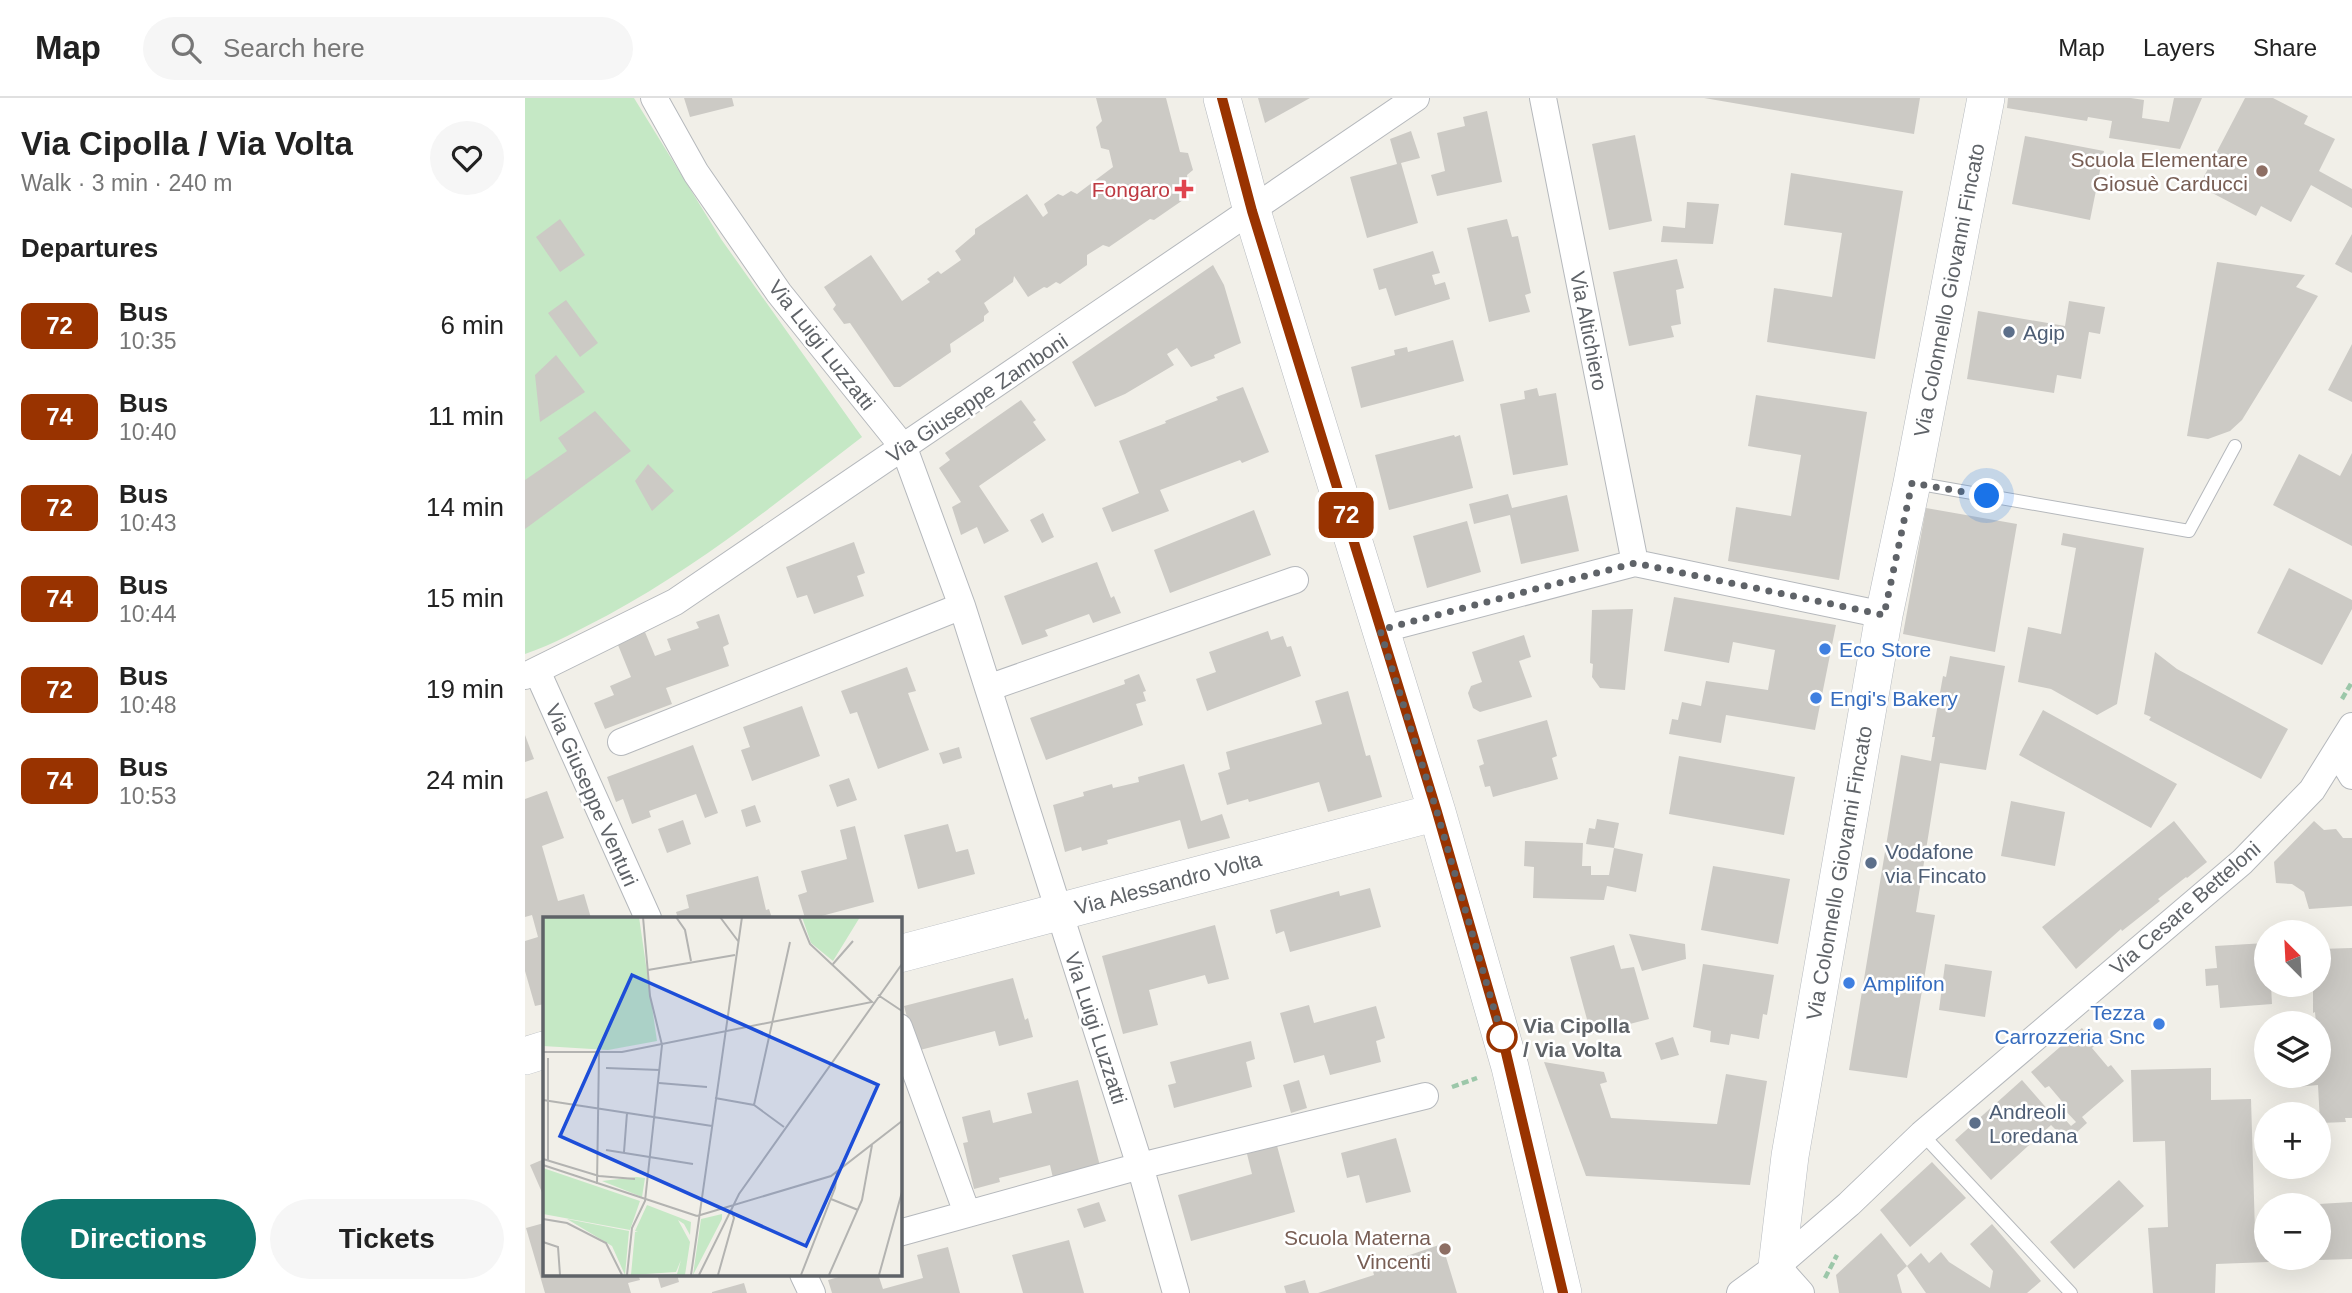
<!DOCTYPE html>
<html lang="en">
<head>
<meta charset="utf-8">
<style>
	:root { --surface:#fff; --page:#f6f6f6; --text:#222; --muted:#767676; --line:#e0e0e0; --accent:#0f766e }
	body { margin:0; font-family:Helvetica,sans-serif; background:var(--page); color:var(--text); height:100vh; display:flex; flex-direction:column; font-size:26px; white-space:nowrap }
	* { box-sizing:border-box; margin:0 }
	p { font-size:23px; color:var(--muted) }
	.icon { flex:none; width:38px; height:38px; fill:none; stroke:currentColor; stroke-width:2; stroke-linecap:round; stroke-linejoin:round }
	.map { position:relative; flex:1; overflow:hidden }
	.drawer { display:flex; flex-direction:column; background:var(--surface); width:525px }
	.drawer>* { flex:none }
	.badge { padding:0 14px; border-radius:10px; font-size:24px; line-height:46px }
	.needle { width:46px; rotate:336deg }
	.tools { position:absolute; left:1729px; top:822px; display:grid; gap:14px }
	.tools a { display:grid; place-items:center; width:77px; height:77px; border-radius:50%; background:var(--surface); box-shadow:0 7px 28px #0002; font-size:35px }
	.you { position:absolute; width:35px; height:35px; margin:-18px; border:5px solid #fff; border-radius:50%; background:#1a73e8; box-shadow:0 0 0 10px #1a73e833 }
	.map>.badge { position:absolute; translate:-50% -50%; box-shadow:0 0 0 4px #fff }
	h2 { padding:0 21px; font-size:26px; line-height:63px }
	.round { display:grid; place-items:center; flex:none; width:74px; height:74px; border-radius:37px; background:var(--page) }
	.headline { display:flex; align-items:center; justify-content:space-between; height:119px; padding:0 21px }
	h1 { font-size:33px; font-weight:700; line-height:52px }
	.primary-button { display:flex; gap:14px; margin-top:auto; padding:14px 21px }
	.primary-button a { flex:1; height:80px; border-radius:42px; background:var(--accent); color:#fff; font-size:28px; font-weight:700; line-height:80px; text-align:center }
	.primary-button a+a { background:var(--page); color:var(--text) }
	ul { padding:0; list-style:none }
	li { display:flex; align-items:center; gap:21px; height:91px; padding:0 21px }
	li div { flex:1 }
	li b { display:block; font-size:26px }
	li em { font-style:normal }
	li .badge { min-width:77px; font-weight:700; text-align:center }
	header { display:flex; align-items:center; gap:42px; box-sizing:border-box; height:98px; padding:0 35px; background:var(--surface); border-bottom:2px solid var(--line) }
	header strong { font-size:33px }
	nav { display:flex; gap:38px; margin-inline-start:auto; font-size:24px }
	.search { width:490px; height:63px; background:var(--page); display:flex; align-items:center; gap:18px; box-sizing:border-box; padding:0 24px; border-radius:38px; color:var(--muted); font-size:26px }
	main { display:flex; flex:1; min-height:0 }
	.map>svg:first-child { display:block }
	.green { fill:#c5e8c5 }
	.building { fill:#cccac5 }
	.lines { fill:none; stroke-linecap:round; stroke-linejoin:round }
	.lane-casing { stroke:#b5b8bc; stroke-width:14 }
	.street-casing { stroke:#b5b8bc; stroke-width:28 }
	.secondary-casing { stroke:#b6babf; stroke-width:38 }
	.path { stroke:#9cc7a9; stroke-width:4.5; stroke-dasharray:7 3.5; stroke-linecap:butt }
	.lane { stroke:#fff; stroke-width:12 }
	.street { stroke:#fff; stroke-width:26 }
	.secondary { stroke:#fff; stroke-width:37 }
	.line-casing { stroke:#fff; stroke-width:16 }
	.line { stroke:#930; stroke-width:10 }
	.walk { stroke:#5f6368; stroke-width:7; stroke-dasharray:0 12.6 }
	.education-dot { fill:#8d6e63; stroke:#fff; stroke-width:2.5 }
	.health-dot { fill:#e0444e; stroke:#fff; stroke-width:2.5 }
	.service-dot { fill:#5c6f8a; stroke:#fff; stroke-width:2.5 }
	.shop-dot { fill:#3f7fe0; stroke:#fff; stroke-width:2.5 }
	.stop-dot { fill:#fff; stroke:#930; stroke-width:3.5 }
	.labels { text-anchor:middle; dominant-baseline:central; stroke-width:5; stroke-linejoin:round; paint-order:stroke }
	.education-label { font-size:21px; fill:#785e54; stroke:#fff; text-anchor:end }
	.health-label { font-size:21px; fill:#be3a42; stroke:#fff; text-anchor:end }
	.street-label { font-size:21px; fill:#5f6368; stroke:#fff }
	.service-label { font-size:21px; fill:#4e5e75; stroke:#fff; text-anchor:start }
	.shop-label { font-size:21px; fill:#366cbe; stroke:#fff; text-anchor:start }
	.stop-label { font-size:21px; font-weight:bold; fill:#5f6368; stroke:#fff; text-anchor:start }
	.inset-road { fill:none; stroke:#b3b3b1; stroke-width:2 }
	.view { fill:#1d4ed8; fill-opacity:0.15; stroke:#1d4ed8; stroke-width:3.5 }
	.inset-edge { fill:none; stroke:#5f6368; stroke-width:3.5 }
</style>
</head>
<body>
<header>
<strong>Map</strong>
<div class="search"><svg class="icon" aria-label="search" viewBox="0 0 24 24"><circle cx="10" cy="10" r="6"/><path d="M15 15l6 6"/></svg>Search here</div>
<nav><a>Map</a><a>Layers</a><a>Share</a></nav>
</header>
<main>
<section class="drawer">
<div class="headline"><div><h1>Via Cipolla / Via Volta</h1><p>Walk · 3 min · 240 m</p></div><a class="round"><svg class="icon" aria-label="heart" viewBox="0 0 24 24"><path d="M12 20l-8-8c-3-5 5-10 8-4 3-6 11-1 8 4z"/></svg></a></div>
<h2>Departures</h2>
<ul>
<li><span class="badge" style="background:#930;color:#fff">72</span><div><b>Bus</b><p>10:35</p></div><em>6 min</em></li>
<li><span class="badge" style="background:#930;color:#fff">74</span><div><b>Bus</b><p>10:40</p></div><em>11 min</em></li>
<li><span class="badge" style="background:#930;color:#fff">72</span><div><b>Bus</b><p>10:43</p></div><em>14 min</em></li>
<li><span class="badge" style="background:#930;color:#fff">74</span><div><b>Bus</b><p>10:44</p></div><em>15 min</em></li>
<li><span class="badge" style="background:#930;color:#fff">72</span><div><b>Bus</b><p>10:48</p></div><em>19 min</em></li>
<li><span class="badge" style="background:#930;color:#fff">74</span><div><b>Bus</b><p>10:53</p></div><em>24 min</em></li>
</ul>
<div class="primary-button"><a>Directions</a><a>Tickets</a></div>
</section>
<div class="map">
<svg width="1827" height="1195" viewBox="0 0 1827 1195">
	<rect width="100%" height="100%" fill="#f1efe8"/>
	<path class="green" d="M0 0H109L196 141 337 339C255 402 174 468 83 517 56 531 29 546 0 556Z"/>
	<path class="building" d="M159 0H207L209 8 165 19Z
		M571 0H641L655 54 663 55 668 72 662 77 664 92 658 96V102L629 122 625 121 584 149 578 147 562 157V167L535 186 531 184 522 190 519 189 503 199 489 178 488 184 459 205 464 214 459 218V223L425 246 426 254 375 289H369L325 225 319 226 308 211 311 207 299 189 346 157 377 203 405 184 402 181 413 173 416 176 436 162 430 153 450 136V131L502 96 518 119 523 115 519 106 533 96 538 98 546 93 552 96 588 69 584 52 576 50 571 29 577 23Z
		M733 0H785L740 25Z
		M1179 0H1395L1389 36Z
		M1483 0H1606L1619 2 1617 20 1644 24 1649 0H1677L1655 51 1584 40 1587 23 1563 19 1562 23 1482 10Z
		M1720 0H1748L1783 18 1779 26 1810 41 1794 73 1827 91V110L1786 87 1766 124 1736 108 1731 118 1674 88Z
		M962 13 977 84 912 98 906 77 920 73 912 35 940 28 938 19Z
		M886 33 895 60 876 65 893 125 842 140 825 79 872 66 865 41Z
		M1110 37 1127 123 1084 132 1067 46Z
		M1500 38 1579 53 1565 122 1487 106Z
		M1266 75 1378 93 1350 261 1242 244 1249 190 1307 199 1317 135 1259 127Z
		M1162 104 1194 106 1188 146 1136 144 1138 128 1160 130Z
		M35 121 60 157 35 174 11 139Z
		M982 121 987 139 993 138 1006 195 1000 197 1005 214 964 224 942 130Z
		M1827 136V175L1810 166Z
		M908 153 915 175 907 177 910 187 920 184 925 201 870 218 861 190 854 192 848 171Z
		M1152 161 1159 190 1151 192 1156 226 1146 228 1149 239 1104 248 1088 174Z
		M1692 164 1780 177 1771 189 1793 198 1717 322 1705 333 1683 341 1662 338Z
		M688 167 699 187 716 245 689 257 690 260 666 269 652 250 642 256 649 267 600 296 570 309 547 264Z
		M41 202 73 245 55 259 23 215Z
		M1544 203 1580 209 1575 236 1564 234 1556 281 1532 277 1529 295 1442 281 1453 213 1540 228Z
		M928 242 939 283 836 310 826 269 870 257 869 252 882 249 883 254Z
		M1827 246V304L1803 292Z
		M31 257 60 294 15 324 10 277Z
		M718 289 744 354 717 365 715 362 635 392 644 413 587 434 577 410 614 395 594 343 641 325 640 323 693 302 691 299Z
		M1012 290 1014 298 1031 295 1043 367 988 377 975 306 1000 301 999 293Z
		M1231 297 1342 314 1314 482 1203 463 1211 409 1266 418 1276 357 1223 348Z
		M496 302 511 322 508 324 521 342 454 388 484 433 459 446 452 429 436 437 427 409 436 404 414 370 425 362 420 355Z
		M70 313 106 353 0 431V382L42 353 33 340Z
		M929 337 930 339 935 337 948 390 864 412 850 357Z
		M1827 355V448L1748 407 1774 356 1815 378Z
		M123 366 149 393 127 413 110 383Z
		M983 396 987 410 1042 397 1054 453 996 466 985 417 949 426 944 406Z
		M1401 410 1492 426 1470 554 1378 536Z
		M729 412 746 457 645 495 629 452Z
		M518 415 529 439 517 445 505 422Z
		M942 423 956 474 902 490 888 438Z
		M1538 435 1619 450 1592 606 1572 617 1526 591 1493 584 1503 529 1536 536 1551 450 1536 447Z
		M329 444 340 475 332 478 339 498 289 516 282 497 272 500 261 469Z
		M572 464 586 500 589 498 596 515 568 525 564 516 520 532 523 538 497 547 479 498Z
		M1764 470 1827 502V511L1797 567 1732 535Z
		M1149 499 1311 527 1290 632 1201 617 1196 645 1144 636 1147 621 1153 622 1157 604 1176 608 1181 583 1243 592 1250 552 1208 544 1204 565 1139 553Z
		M1108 511 1100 592 1075 590 1067 579 1068 566 1065 565 1067 512Z
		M194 516 204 546 198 549 204 568 141 590 147 606 80 631 69 605 89 597 85 588 106 579 93 547 120 534 130 558 146 552 142 541 174 530 171 524Z
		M743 533 746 542 758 538 762 549 766 548 776 578 682 613 671 581 691 574 684 554Z
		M999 537 1006 559 994 563 1007 599 955 614 948 610 943 595 946 588 957 584 947 554Z
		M1630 554 1652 571 1763 631 1736 681 1624 622 1626 619 1619 616Z
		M1425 558 1480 568 1461 672 1415 665 1391 814 1410 817 1382 980 1324 972 1376 657 1406 663 1410 639H1407L1418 578 1421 579Z
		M382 569 391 593 383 595 404 652 353 671 332 614 325 616 316 593Z
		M614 576 621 593 618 594 621 603 611 606 618 627 521 662 505 620 600 586 599 582Z
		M823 593 841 658 845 657 857 699 803 714 794 684 724 704 723 701 702 707 693 675 705 671 701 654 797 626 790 603Z
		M277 608 295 658 227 683 216 652 225 649 218 629Z
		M1518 612 1652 686 1626 730 1494 657Z
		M1022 622 1032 658 1027 660 1033 681 968 699 965 688 960 689 954 668 959 666 952 642Z
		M0 637 9 661 0 664Z
		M168 647 193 715 180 720 171 696 124 713 126 719 107 726 98 701 91 704 82 679Z
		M434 649 437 660 418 666 414 655Z
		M1154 658 1270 679 1259 737 1144 716Z
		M659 666 676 723 697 716 705 740 663 751 655 722 582 742 583 746 557 753 556 749 540 754 528 707 559 698 558 694 587 686 588 690 614 684 613 679Z
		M324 680 332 702 312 709 304 687Z
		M22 693 39 740 17 748 33 803 59 796 66 820H19V906L10 908 0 873V843L13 839 7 817 0 819V701Z
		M1486 703 1540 714 1530 768 1476 758Z
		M230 707 236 724 221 729 216 712Z
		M1072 721 1094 725 1089 750 1061 746 1064 730 1070 731Z
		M158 722 166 746 142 755 133 731Z
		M1649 723 1682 764 1662 780 1661 779 1633 801 1635 803 1597 833 1596 831 1551 871 1517 829Z
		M1789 723 1799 732 1811 731 1818 740H1827V808L1784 811 1779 794 1767 786 1751 785 1749 764Z
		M423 726 431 754 443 751 450 776 393 791 379 737Z
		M330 728 349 804 289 820H280L273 797 282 794 276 773 322 761 315 732Z
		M1000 743 1058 745 1057 768H1066V777H1084L1089 750 1118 756 1111 794 1082 788 1079 802 1008 800 1009 769 999 768Z
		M1188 768 1265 781 1253 846 1176 832Z
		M233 778 241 812 244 811 247 820H153L151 814 164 810 161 797Z
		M845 790 856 829 765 854 759 833 751 836 745 812 814 793 815 798Z
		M690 827 704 881 683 886 680 877 624 892 633 927 598 936 577 858Z
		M1104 836 1160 846 1161 861 1117 873Z
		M1741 845V887H1746L1747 906 1695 910 1693 887 1681 888 1680 871 1692 870 1690 848Z
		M1089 847 1096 871 1109 869 1124 921 1066 936 1045 859Z
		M1827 850V1020H1820L1821 1024 1795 1025 1793 987 1771 989V978H1794V926H1791L1790 914 1788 915V887H1794V851Z
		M1178 866 1249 877 1242 917 1238 916 1234 941 1206 936 1204 947 1185 944 1186 933 1168 929Z
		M1420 866 1467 873 1460 919 1414 912Z
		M488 880 500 922 503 920 508 939 474 948 470 933 391 953 379 908Z
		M784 907 789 925 851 908 860 940 851 943 856 964 805 977 799 957 769 965 755 915Z
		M1557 930 1570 947 1567 950 1583 969 1586 967 1599 983 1557 1019 1562 1025 1542 1043 1526 1027 1466 1082 1430 1042 1497 982 1532 1022 1536 1017 1546 1028 1551 1024 1537 1009 1540 1007 1524 988 1520 990 1506 974Z
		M1148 939 1154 957 1136 962 1130 945Z
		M726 943 730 961 721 964 727 989 649 1010 643 987 651 985 645 964Z
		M1019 964 1079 974 1082 984 1075 986 1086 1020 1192 1026 1201 976 1242 983 1225 1087 1061 1078Z
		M1686 970V1002L1726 1001 1730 1134H1741V1160H1792V1162L1691 1166 1690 1195H1628L1623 1130 1643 1129 1640 1043 1608 1044 1606 972Z
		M553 982 575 1068 528 1080 525 1067 474 1080 475 1084 449 1091 438 1045 443 1044 437 1019 465 1012 468 1025 507 1015 502 995Z
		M774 982 782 1010 766 1015 758 987Z
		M871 1040 886 1094 841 1105 834 1077 822 1080 816 1055Z
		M751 1044 770 1114 666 1143 653 1097 727 1076 721 1052Z
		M19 1061V1099L5 1067Z
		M1407 1064 1441 1100 1385 1149 1355 1112Z
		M1594 1082 1619 1108 1549 1171 1525 1144Z
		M574 1104 581 1123 559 1130 552 1111Z
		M1827 1104V1161L1794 1162V1106Z
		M19 1125V1176H113L115 1182 103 1185 106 1195H20L1 1130Z
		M1467 1126 1516 1183 1502 1195H1401L1382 1168 1396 1155 1404 1165 1416 1154 1424 1164 1465 1190 1468 1173 1445 1146Z
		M1356 1135 1382 1168 1372 1177 1377 1195H1314L1311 1177Z
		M544 1142 559 1195H498L487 1157Z
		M917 1146 932 1195H793L849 1177 846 1166 866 1160 867 1163Z
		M423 1149 435 1195H307L303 1182 324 1176H353L358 1191 398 1180 392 1157Z
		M132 1176H152L154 1184 136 1190Z
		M780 1182 784 1195H761L759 1188Z
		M219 1185 222 1195H187V1194Z"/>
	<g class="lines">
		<g class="lane-casing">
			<path id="lane" d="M1390 385 1664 433 1710 348
				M1397 1036 1546 1195"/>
		</g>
		<g class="street-casing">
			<path id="street" d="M129 0 171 75 254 195 379 350 437 508 615 1068 651 1195
				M1018 0 1110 465
				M855 532 1110 465 1359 517
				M12 573 123 820
				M0 578 150 504 891 0
				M463 590 770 482
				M96 644 437 508
				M1812 653 1827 678
				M374 929 442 1115
				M374 1135 615 1068 900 998
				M1252 1168 1276 1195
				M278 1176 287 1195
				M1215 1195 1252 1168 1324 1106 1397 1036 1717 764 1787 692 1827 628"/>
		</g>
		<g class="secondary-casing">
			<path id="secondary" d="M697 0 727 113 912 714 985 969 1038 1195
				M374 856 912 714
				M0 958 19 952
				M1252 1195V1168L1265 1058 1359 517 1387 385 1461 0"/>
		</g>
		<path class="path" d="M1817 601 1827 584
			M927 989 952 980
			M1300 1180 1312 1157"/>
		<use href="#lane" class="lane"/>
		<use href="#street" class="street"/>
		<use href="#secondary" class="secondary"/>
	</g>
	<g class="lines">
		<g class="line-casing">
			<path id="line" d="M697 0 727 113 912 714 978 942 1038 1195"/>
		</g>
		<use href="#line" class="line"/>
		<path class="walk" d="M977 939 978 942 912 714 855 532 1110 465 1359 517 1387 385 1462 398"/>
	</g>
	<g class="education-dot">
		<circle cx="1737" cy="73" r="7"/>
		<circle cx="920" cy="1151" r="7"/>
	</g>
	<path class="health-dot" d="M655.5 80.5h7v7h7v7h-7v7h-7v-7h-7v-7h7z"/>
	<g class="service-dot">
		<circle cx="1484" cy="234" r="7"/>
		<circle cx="1346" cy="765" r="7"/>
		<circle cx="1450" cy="1025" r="7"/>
	</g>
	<g class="shop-dot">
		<circle cx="1300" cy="551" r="7"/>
		<circle cx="1291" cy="600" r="7"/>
		<circle cx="1324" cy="885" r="7"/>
		<circle cx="1634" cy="926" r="7"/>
	</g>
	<circle class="stop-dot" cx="977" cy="939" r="14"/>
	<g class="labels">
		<g class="education-label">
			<text x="1723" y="61">Scuola Elementare<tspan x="1723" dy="24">Giosuè Carducci</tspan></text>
			<text x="906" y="1139">Scuola Materna<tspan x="906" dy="24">Vincenti</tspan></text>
		</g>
		<g class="health-label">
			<text x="645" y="91">Fongaro</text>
		</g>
		<g class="street-label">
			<text transform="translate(1424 192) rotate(-79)">Via Colonnello Giovanni Fincato</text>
			<text transform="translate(1064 233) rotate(79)">Via Altichiero</text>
			<text transform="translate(297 247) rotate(52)">Via Luigi Luzzatti</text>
			<text transform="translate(452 300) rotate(-34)">Via Giuseppe Zamboni</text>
			<text transform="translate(67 697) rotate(66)">Via Giuseppe Venturi</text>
			<text transform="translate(1314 775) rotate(-80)">Via Colonnello Giovanni Fincato</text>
			<text transform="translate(643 785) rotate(-15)">Via Alessandro Volta</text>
			<text transform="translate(1660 810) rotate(-41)">Via Cesare Betteloni</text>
			<text transform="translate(571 930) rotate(72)">Via Luigi Luzzatti</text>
		</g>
		<g class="service-label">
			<text x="1498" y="234">Agip</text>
			<text x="1360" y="753">Vodafone<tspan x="1360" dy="24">via Fincato</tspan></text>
			<text x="1464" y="1013">Andreoli<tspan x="1464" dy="24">Loredana</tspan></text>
		</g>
		<g class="shop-label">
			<text x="1314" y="551">Eco Store</text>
			<text x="1305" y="600">Engi's Bakery</text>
			<text x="1338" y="885">Amplifon</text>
			<text x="1620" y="914" text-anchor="end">Tezza<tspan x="1620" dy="24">Carrozzeria Snc</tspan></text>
		</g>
		<g class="stop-label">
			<text x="998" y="927">Via Cipolla<tspan x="998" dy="24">/ Via Volta</tspan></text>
		</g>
	</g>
	<g transform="translate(18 819)">
		<rect width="359" height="359" fill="#f1efe8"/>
		<path d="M0 0H96L114 124 65 133 0 129ZM259 0H317L290 44 268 26ZM0 251 97 284 87 313 0 297ZM93 260 102 261 99 280 59 264ZM104 288 148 305 147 318 141 307 135 303 147 325 142 358H115L134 357 138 343 133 355 88 358 92 315H95L92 314ZM179 297V302L150 358 158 302ZM24 302 86 314 82 358 69 329Z" fill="#c5e8c5"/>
		<path class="inset-road" d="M133 0 142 13 148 44M177 0 195 24M290 47 310 24M105 53 192 38M335 78 359 94M0 135H79L329 85 267 27 256 0M63 151 117 153M116 166 164 170M172 181 211 188 241 210M0 183 169 209M211 188 247 25M63 233 150 247M81 235 84 196M0 242 56 259 92 262M5 244V141M0 248 154 299M54 267 56 136M288 282 315 293M154 299 288 259 359 204M0 302 24 306 63 326 79 358M0 325 15 330 17 358M84 358 89 311 102 284 119 128 107 79 100 0M148 358 199 0M156 358 196 277 359 47M175 358 191 301 188 292M258 358 292 271 294 255M286 358 319 283 329 228M336 358 359 275"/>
		<path class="view" d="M89 58 335 168 263 329 17 219Z"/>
		<rect width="359" height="359" class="inset-edge"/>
	</g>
</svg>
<div class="tools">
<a><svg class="needle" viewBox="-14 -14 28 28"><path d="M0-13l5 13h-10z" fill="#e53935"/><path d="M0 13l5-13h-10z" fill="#767676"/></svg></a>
<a><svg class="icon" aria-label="layers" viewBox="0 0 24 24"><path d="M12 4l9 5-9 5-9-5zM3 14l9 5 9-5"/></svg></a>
<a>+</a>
<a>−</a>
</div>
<div class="you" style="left:1462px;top:398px"></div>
<b class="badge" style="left:821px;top:417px;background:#930;color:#fff">72</b>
</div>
</main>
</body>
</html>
